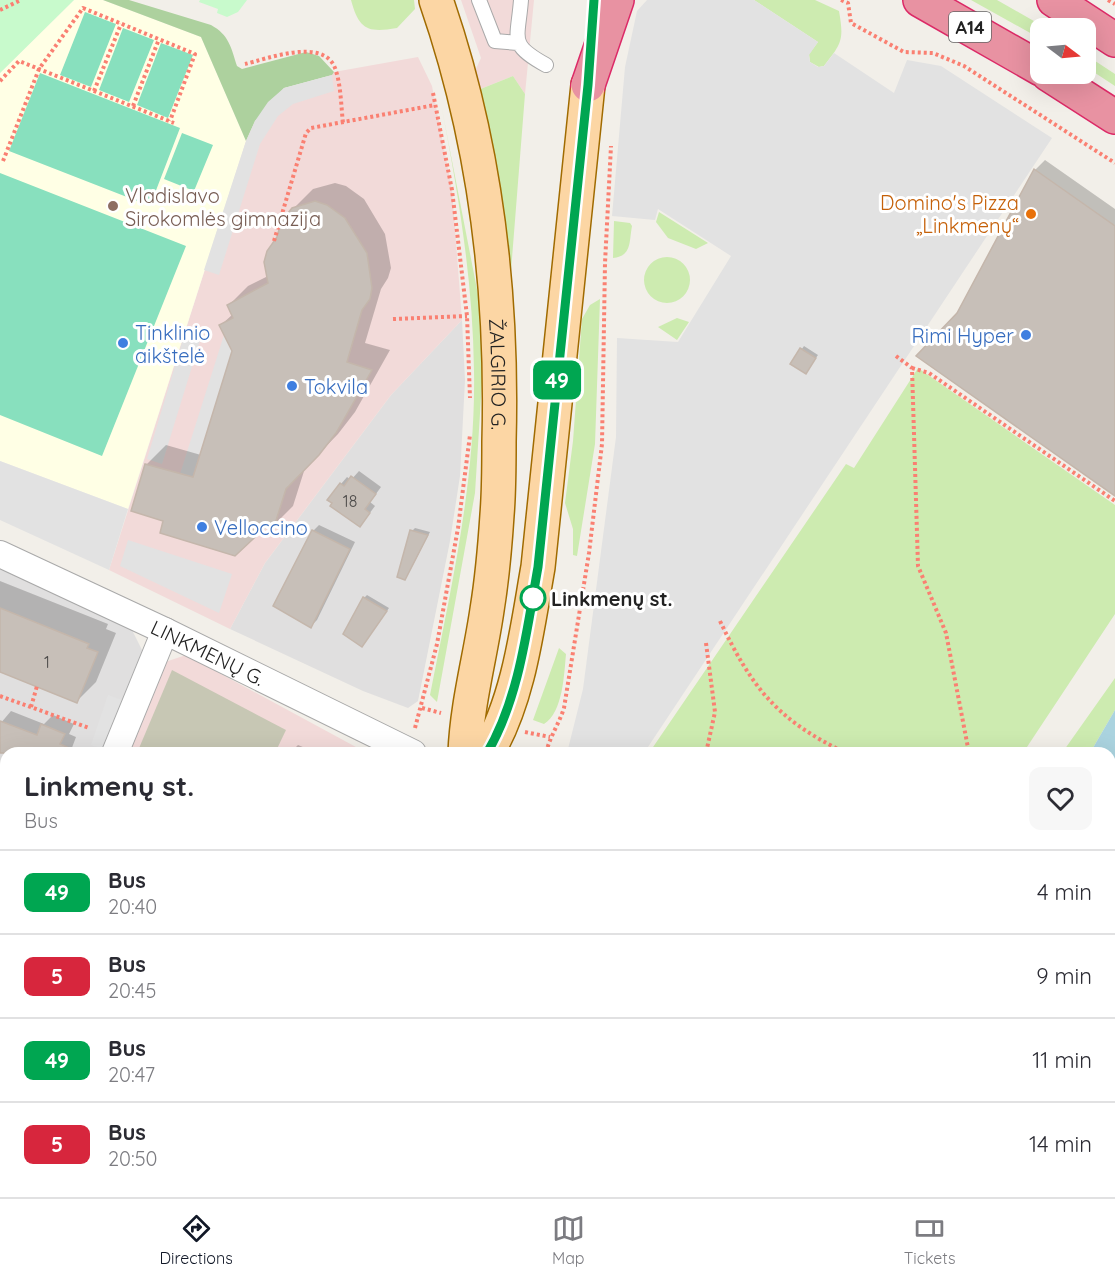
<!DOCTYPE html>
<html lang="en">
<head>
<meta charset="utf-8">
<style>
	:root { --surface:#fff; --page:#f7f7f7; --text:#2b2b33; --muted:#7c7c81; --line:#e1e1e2; --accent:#111827 }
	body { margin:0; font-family:Quicksand,sans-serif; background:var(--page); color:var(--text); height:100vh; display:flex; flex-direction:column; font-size:22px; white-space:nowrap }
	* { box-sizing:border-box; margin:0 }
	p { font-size:20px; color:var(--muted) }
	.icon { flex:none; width:33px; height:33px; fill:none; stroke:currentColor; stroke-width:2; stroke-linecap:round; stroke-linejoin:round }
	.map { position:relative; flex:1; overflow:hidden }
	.side { position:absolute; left:0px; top:747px; width:1116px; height:450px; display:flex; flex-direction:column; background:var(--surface); border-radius:18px 18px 0 0; box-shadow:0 6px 24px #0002 }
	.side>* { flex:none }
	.badge { padding:0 12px; border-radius:9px; font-size:21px; line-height:39px }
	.needle { width:39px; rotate:106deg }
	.controls { position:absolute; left:1030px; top:18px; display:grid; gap:12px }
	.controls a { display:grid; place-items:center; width:66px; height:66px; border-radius:12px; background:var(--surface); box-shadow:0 6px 24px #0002; font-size:30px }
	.map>.badge { position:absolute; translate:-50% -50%; box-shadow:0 0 0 3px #fff }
	.round { display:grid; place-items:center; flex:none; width:63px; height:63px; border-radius:12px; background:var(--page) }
	.head { display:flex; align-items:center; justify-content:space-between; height:102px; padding:0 24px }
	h1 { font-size:28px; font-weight:700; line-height:45px }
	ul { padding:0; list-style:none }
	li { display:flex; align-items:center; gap:18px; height:84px; padding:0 24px; border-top:2px solid var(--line) }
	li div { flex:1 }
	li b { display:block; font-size:22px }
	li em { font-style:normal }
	li .badge { min-width:66px; font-weight:700; text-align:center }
	.menu { display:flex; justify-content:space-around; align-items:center; height:84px; border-top:2px solid var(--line); background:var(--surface); font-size:16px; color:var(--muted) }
	.menu a { display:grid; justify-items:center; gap:3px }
	.menu .on { color:var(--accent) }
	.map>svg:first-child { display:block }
	.residential { fill:#e0dfdf }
	.commercial { fill:#f2dad9 }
	.industrial { fill:#ebdbe8 }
	.education { fill:#ffffe5 }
	.construction { fill:#c7c7b4 }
	.grass { fill:#cdebb0 }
	.forest { fill:#add19e }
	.park { fill:#c8facc }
	.pitch { fill:#88e0be }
	.parking { fill:#e2e2e2 }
	.water { fill:#aad3df }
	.shadow { fill:#0003 }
	.building { fill:#c7bfb8; stroke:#c4b6ab; stroke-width:1.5 }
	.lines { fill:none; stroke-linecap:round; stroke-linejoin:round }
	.lane-casing { stroke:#a9a9a9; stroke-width:16 }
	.street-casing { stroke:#a9a9a9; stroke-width:28 }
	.primary-casing { stroke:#a06b00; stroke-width:36 }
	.highway-casing { stroke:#dc2a67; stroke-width:36 }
	.path { stroke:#fa8072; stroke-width:4; stroke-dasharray:3 3; stroke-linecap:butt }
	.lane { stroke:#fff; stroke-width:14 }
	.street { stroke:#fff; stroke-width:26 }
	.primary { stroke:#fcd6a4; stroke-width:33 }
	.highway { stroke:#e892a2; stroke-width:33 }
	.line-casing { stroke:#fff; stroke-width:14 }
	.line { stroke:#00a651; stroke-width:9 }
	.education-dot { fill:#8d6e63; stroke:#fff; stroke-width:2 }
	.food-dot { fill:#e8710a; stroke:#fff; stroke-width:2 }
	.shop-dot { fill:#3f7fe0; stroke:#fff; stroke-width:2 }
	.stop-dot { fill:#fff; stroke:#00a651; stroke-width:3 }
	.labels { text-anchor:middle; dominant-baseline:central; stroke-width:6; stroke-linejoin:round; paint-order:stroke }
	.number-label { font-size:16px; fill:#4b4948 }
	.shield { fill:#fff; stroke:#646464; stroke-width:1.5 }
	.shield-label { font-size:18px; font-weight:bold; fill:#222 }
	.education-label { font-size:20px; fill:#785e54; stroke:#fff; text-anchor:start }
	.food-label { font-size:20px; fill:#c56008; stroke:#fff; text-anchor:end }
	.shop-label { font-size:20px; fill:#366cbe; stroke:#fff; text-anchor:start }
	.street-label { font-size:20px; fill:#222; stroke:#fff }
	.stop-label { font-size:20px; font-weight:bold; fill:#222; stroke:#fff; text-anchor:start }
</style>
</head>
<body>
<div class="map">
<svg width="1115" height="1197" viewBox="0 0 1115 1197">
	<rect width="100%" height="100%" fill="#f2efe9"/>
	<path class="residential" d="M462 320 465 380 460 476 450 541 418 701 408 708 363 691 230 629 265 563 391 395Z
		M0 569 131 628 143 652 104 753H6V1113L3 1115 0 1113Z
		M1110 891 1115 892V1136L1110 1133Z
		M1110 1162 1115 1165V1197H447L434 1191H1110Z"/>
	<path class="commercial" d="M461 0H534L525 94 513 76 478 90 474 73 481 58Z
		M418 57 432 86 452 190 462 320 391 395 265 563 230 629 109 570 246 141 255 121 334 72Z
		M186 655 367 753H126L159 664Z
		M23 1191H263L261 1197H22Z"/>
	<path class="industrial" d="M322 1191H434L447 1197H319Z"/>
	<path class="education" d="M74 0H103L201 37 246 141 128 509 0 461V73Z"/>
	<path class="construction" d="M172 670 286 730 275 753H137Z"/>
	<path class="grass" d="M351 0H414L415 9 397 28C368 33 359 30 351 0Z
		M754 0H815L839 11C844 40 842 43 824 66L819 67 810 62 809 54 818 42Z
		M971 0H997L1046 28H1041V39Z
		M1086 55 1115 74V86L1086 67Z
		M513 76 525 94 511 271H508L478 90Z
		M441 104 480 305 483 366 475 493 437 702 430 695C451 588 476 481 474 371 473 280 458 192 441 104Z
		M659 212 708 243 696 249 668 238 656 222Z
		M614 221 630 223 632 226C629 242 632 256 613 258Z
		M644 280a23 23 0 1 1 46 0a23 23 0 1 1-46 0Z
		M600 299 595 444 577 556 573 555V529L565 503 573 441 582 319 590 305Z
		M677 318 689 322 677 340 658 327Z
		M918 368 1115 505V614L1023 753H649L846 464 854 468Z
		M559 648 566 654C564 675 563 712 544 724L533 720Z
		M1115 678V710L1090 753H1062Z
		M1110 895 1115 896V945L1110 941Z
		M1115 973V1088L1110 1056V979Z"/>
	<path class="forest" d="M103 0H129L211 25C229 35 231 47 237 66L242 69 306 52 319 56 334 72 332 75 284 88 255 121 246 141 201 37Z"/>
	<path class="park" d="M0 0H74L0 73Z
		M200 0H247L238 12 227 17 217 13 218 9 199 2Z
		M1110 1176 1115 1180V1197H1001L1004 1191H1110Z
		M887 1191H963L965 1197H902Z"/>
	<path class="pitch" d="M85 12 116 24 91 87 60 75Z
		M123 28 154 40 129 102 99 90Z
		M161 43 193 55 168 118 137 105Z
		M40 73 180 128 150 206 9 151Z
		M182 133 213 145 194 191 164 179Z
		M0 173 186 246 102 456 0 415Z"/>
	<path class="parking" d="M647 0H754L818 42 809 55 810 62 818 67 824 66 834 53 894 93 907 60 941 66 1052 138 644 753H567L583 689 616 437 617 338 678 342 731 256 658 209 655 220 612 216 625 67 637 11Z
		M332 75 334 91 293 104 278 116 260 144 219 275 204 270 246 141 255 121 268 102 284 88Z
		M187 326 203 331 162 464 147 459Z
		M224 335 232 351 192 478 180 474Z
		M0 461 128 509 109 570 0 520Z
		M128 540 232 574 219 613 120 566Z
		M108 695 122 700 105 750 91 745Z"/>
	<path class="water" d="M1115 710V849L1110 848V753H1090Z"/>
	<path class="shadow" d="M1045 160 1115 209V495L958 314 1035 170Z
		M335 183 346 186 364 199 385 234 391 268 388 278 381 289 365 343 390 350 355 412 338 434 305 468 293 506 274 525 165 520 132 510 147 464 166 445 201 455 233 351 221 325 233 314 228 306 248 286 268 276 279 238 293 209 313 189Z
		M804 346 818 355 808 369 792 363Z
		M359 471 381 487 370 502 375 506 366 518 341 484 347 477 351 480Z
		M319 525 355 542 317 620 311 626 313 531Z
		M415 528 430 532 407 576 412 531Z
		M0 581 108 624 106 629 116 633 96 682 77 701 0 659Z
		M367 595 389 608 365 642 364 598Z
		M11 711 44 724 53 715 74 724 69 734 76 737 70 753H10L0 749V724Z
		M298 745 317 753H290Z
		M341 749 350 753H338Z
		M1 792 6 793V908L0 907Z
		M1110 908 1115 912V972L1110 977Z
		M0 994 6 997V1036L0 1059Z
		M0 1158 5 1160 0 1177Z
		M45 1191H219L216 1197H44Z
		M398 1191H467L480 1197H395Z
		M547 1191H615L612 1197H559Z
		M760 1191H797L811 1196 758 1197Z"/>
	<path class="building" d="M1034 169 1115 226V496L916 356 957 313Z
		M315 201 327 205 345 218 367 253 372 288 370 299 362 310 347 362 372 370 336 433 319 455 286 489 274 527 268 525 235 556 160 533 163 521 131 511 145 464 193 477 232 351 219 325 233 318 227 305 268 283 264 262 267 251 277 237 281 222 292 208Z
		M800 348 816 358 806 374 790 364Z
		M351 476 376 494 365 509 370 513 360 527 330 506 332 503 327 500 340 483 344 486Z
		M312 530 350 549 311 628 273 606Z
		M410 530 428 535 405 580 397 577Z
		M363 597 387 611 362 647 343 634Z
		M0 608 89 644 87 648 98 652 77 703 0 672Z
		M0 721 37 735 41 724 65 734 60 744 80 753H0Z"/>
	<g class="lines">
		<g class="lane-casing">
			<path id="lane" d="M479 0 495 41 518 43
				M521 0C518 40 508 44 546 65"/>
		</g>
		<g class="street-casing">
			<g id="street">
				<path id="s1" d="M0 554 165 631 413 753"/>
				<path d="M115 753 165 631"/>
				<path d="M0 1125 6 1127"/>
				<path d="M1110 1144 1115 1148"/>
				<path d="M844 1191 846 1197"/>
				<path d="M13 1197 15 1191"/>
			</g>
		</g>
		<g class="primary-casing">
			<g id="primary">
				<path id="s2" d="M436 0C485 141 503 294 499 442 499 466 499 491 497 515 495 546 492 579 487 610 480 658 467 704 465 753"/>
				<path d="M487 753C519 699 527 629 538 567L588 85"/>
				<path d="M288 1197 290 1191"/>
			</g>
		</g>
		<g class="highway-casing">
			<path id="highway" d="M920 0 1041 69
				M1054 0 1115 40
				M1048 74 1115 117
				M588 85 617 0"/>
		</g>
		<path class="path" d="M841 0 848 3 851 23 904 52 933 53 964 66 1115 163
			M1108 0 1115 4
			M0 10 21 0
			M245 64C267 59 323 37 335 68 341 84 341 106 343 123
			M0 81 19 61 174 123
			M94 91 121 24
			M433 93 452 190 467 316 470 398
			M133 106 159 39
			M3 161 39 69 83 8 195 54 170 121
			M274 241 306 133 311 128 435 105
			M393 319 467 316
			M896 356 912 368 918 566 946 633 969 753
			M912 368 929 373 1115 501
			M720 621C752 688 777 720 846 753
			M706 643 715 712 706 753
			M0 696 89 728
			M31 707 37 686
			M422 708 441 713
			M415 728 437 644 458 528 470 435
			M525 732 550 737
			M546 753C550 736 559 724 564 708L589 553 602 444 605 263 611 146
			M0 781 6 793
			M0 800 6 802
			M1110 864 1115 866
			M0 943 6 944
			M1110 1189 1115 1188
			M966 1191 968 1197
			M222 1197 224 1191
			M331 1197 334 1191
			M1029 1197 1030 1191
			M1057 1197 1098 1191"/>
		<use href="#lane" class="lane"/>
		<use href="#street" class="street"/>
		<use href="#primary" class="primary"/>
		<use href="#highway" class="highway"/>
	</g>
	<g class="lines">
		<g class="line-casing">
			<path id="line" d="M487 753C519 699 527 629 538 567L588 85 594 0"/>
		</g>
		<use href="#line" class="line"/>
	</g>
	<circle class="education-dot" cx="113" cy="206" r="6"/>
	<circle class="food-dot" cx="1031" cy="214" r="6"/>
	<g class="shop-dot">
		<circle cx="1026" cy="335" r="6"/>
		<circle cx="123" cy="343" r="6"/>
		<circle cx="292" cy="386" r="6"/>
		<circle cx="202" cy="527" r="6"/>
	</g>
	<circle class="stop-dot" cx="533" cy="598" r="12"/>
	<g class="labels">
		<g class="number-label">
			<text x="350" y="501">18</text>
			<text x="47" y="662">1</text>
		</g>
		<rect class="shield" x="949" y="12" width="42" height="30" rx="4.5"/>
		<g class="shield-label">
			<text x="970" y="27">A14</text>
		</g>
		<g class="education-label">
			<text x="125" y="195">Vladislavo<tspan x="125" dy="23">Sirokomlės gimnazija</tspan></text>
		</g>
		<g class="food-label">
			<text x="1019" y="202">Domino's Pizza<tspan x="1019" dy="23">„Linkmenų“</tspan></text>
		</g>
		<g class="shop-label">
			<text x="135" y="332">Tinklinio<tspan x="135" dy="23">aikštelė</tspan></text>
			<text x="1014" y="335" text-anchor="end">Rimi Hyper</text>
			<text x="304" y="386">Tokvila</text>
			<text x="214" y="527">Velloccino</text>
		</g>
		<g class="street-label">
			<text stroke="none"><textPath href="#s2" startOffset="381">ŽALGIRIO G.</textPath></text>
			<text stroke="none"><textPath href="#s1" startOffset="230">LINKMENŲ G.</textPath></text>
		</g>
		<g class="stop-label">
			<text x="551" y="598">Linkmenų st.</text>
		</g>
	</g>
</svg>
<div class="controls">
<a><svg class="needle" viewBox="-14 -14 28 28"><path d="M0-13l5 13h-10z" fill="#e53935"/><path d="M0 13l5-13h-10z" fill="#7c7c81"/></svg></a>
</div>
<b class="badge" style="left:557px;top:380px;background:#00a651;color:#fff">49</b>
<section class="side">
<div class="head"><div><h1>Linkmenų st.</h1><p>Bus</p></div><a class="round"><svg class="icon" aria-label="heart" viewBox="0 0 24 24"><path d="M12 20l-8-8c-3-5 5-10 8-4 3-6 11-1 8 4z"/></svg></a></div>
<ul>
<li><span class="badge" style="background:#00a651;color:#fff">49</span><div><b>Bus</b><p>20:40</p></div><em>4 min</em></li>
<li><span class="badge" style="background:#d7263d;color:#fff">5</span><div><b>Bus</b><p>20:45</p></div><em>9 min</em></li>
<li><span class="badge" style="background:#00a651;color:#fff">49</span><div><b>Bus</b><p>20:47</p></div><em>11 min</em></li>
<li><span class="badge" style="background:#d7263d;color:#fff">5</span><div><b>Bus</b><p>20:50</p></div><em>14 min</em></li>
</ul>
</section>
</div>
<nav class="menu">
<a class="on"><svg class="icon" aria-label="directions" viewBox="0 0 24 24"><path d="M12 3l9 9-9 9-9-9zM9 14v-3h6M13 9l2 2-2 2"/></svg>Directions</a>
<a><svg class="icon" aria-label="map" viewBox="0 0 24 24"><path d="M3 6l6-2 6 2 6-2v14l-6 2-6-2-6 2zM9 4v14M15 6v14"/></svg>Map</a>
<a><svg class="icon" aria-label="tickets" viewBox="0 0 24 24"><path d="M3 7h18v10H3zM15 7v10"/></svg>Tickets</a>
</nav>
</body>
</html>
